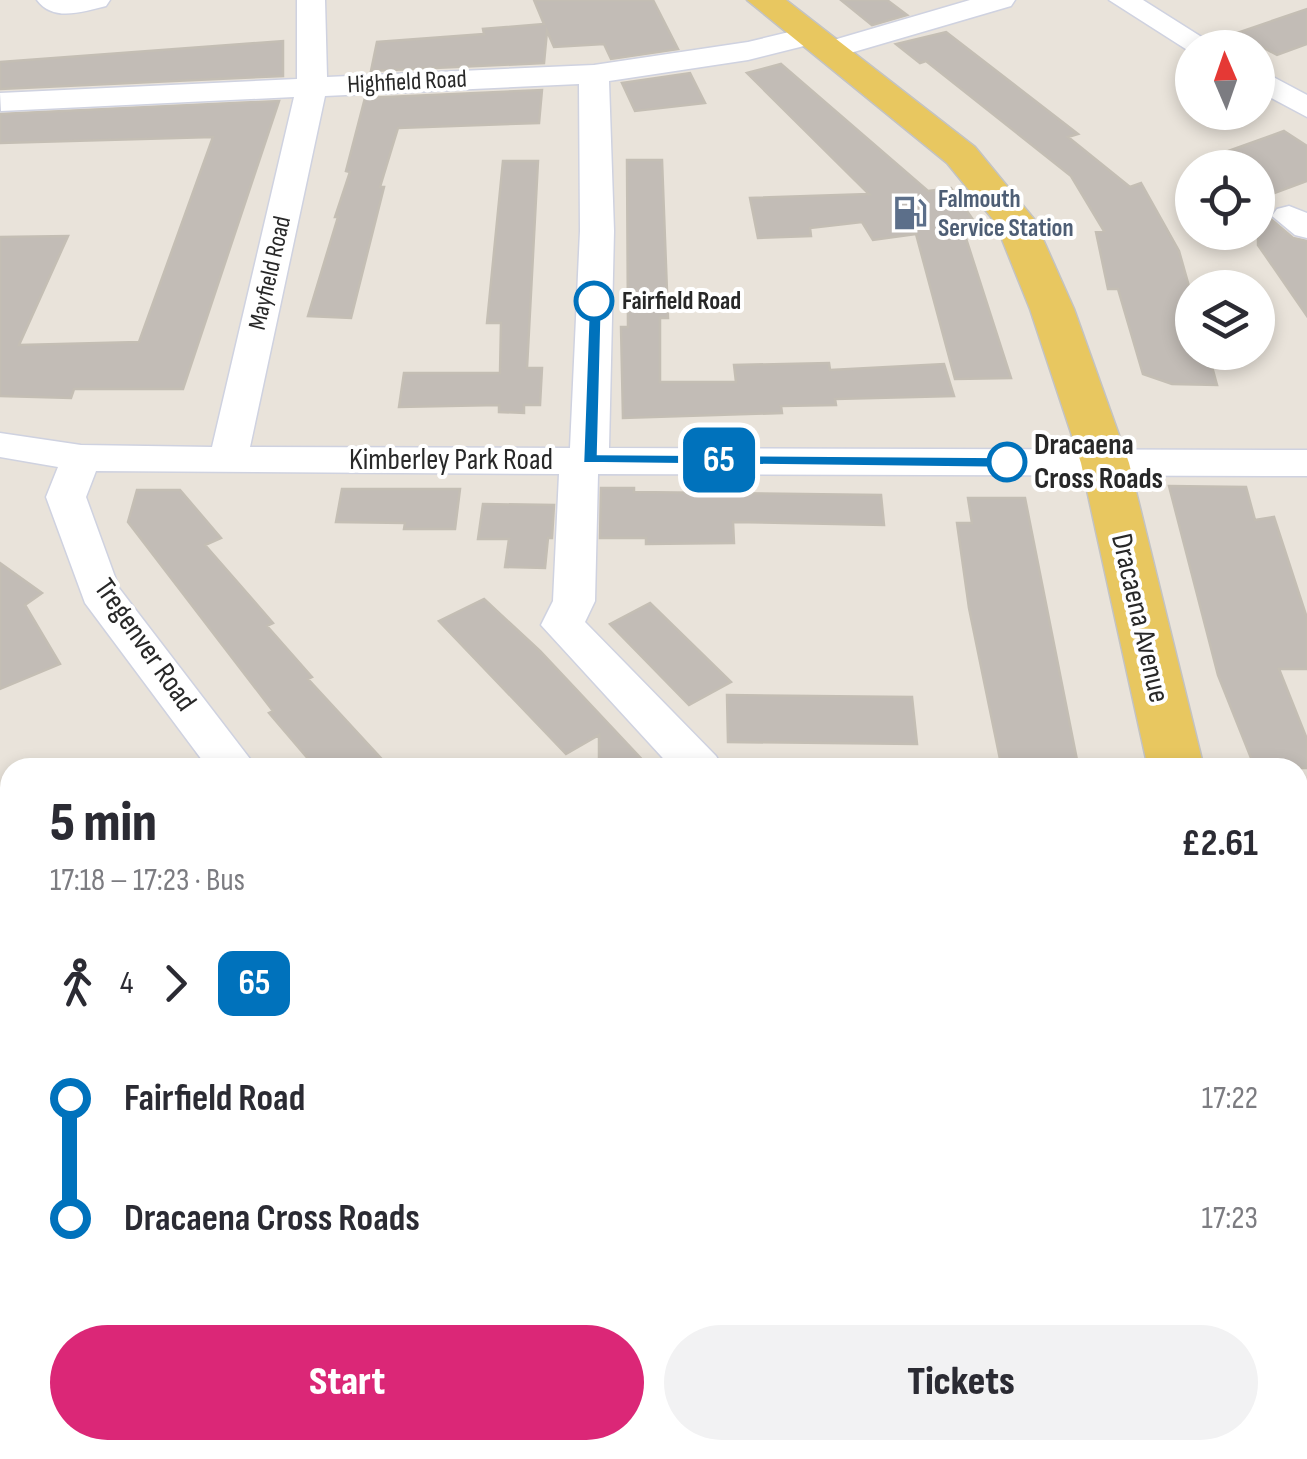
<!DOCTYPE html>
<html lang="en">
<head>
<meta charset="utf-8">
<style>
	:root { --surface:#fff; --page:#f2f2f3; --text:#2b2b33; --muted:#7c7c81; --accent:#db2777 }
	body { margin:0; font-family:"Sofia Sans Condensed",sans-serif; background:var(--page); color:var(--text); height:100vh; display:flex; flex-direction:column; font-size:38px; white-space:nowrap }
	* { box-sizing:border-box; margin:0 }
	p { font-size:32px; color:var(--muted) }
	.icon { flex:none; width:55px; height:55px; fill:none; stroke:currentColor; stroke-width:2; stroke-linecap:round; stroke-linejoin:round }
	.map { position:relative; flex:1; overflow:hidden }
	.drawer { position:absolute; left:0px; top:758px; width:1308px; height:702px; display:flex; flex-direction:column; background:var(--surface); border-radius:30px 30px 0 0; box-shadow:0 5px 15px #0003 }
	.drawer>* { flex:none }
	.badge { padding:0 20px; border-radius:15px; font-size:35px; line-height:65px }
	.needle { width:65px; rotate:358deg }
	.controls { position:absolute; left:1175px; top:30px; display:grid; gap:20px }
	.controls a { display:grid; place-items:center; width:100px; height:100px; border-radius:50%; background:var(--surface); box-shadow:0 5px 15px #0003; font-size:50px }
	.map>.badge { position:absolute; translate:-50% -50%; box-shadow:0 0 0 5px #fff }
	.legs { display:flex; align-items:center; gap:15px; height:110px; padding:0 50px; font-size:32px }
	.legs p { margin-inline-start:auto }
	.head { display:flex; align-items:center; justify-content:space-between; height:170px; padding:0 50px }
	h1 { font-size:55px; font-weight:800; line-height:75px }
	.primary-button { display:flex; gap:20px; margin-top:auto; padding:20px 50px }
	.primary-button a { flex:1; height:115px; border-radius:60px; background:var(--accent); color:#fff; font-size:40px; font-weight:800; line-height:115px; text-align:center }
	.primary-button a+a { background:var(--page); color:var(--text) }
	ul { padding:0 50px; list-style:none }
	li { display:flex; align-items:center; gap:35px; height:120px; font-size:38px }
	li i { display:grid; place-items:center; width:15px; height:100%; margin:0 12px; background:currentColor }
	li i::after { content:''; width:25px; height:25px; margin:-12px; border:8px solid; border-radius:50%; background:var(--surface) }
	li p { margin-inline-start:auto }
	li:first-child i { background:linear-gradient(#0000 50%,currentColor 0) }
	li:last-child i { background:linear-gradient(currentColor 50%,#0000 0) }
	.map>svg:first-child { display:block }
	.green { fill:#b1de98 }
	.building { fill:#c2bcb6; stroke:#c4beb4; stroke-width:2.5 }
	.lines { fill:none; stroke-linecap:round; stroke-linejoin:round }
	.minor-casing { stroke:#cfd2e0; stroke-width:3 }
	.major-casing { stroke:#c3c3c3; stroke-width:3 }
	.minor { fill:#fff; fill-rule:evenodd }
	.major { fill:#e8c760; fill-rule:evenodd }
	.line-1 { fill:#0072bc; stroke:#fff; stroke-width:2.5 }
	.stop-1-dot { fill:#fff; stroke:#0072bc; stroke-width:5 }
	.labels { text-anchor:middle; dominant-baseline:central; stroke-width:8; stroke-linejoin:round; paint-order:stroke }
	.far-street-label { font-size:25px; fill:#282828; stroke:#fff }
	.far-service-label { font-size:25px; font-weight:bold; fill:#4e5e75; stroke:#fff; text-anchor:start }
	.far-stop-label { font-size:25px; font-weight:bold; fill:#282828; stroke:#fff; text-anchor:start }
	.stop-label { font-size:30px; font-weight:bold; fill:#282828; stroke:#fff; text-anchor:start }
	.street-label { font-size:30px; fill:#282828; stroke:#fff }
</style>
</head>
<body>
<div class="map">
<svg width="1307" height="1459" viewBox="0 0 1307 1459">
	<rect width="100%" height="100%" fill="#e9e3da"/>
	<path class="green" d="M10 1151V1450H773L781 1459H0V1156Z"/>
	<path class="building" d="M534 0H653L678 49 611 59 604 44 554 47 547 31 544 63 371 71 377 42 484 34 483 29 544 24Z
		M841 0H887L907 15 872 25Z
		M1307 9V44L1277 55 1237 33Z
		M946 32 1078 134 1068 137 1130 187 1141 183 1179 251 1192 297V352H1208L1217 385 1172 384 1143 374 1118 289H1108L1096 232 1104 231 1071 176 926 61 920 63 896 44Z
		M283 41V76L0 89V62Z
		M781 64 928 191 951 188 976 224 962 226 1011 378 955 379 916 234 873 240 862 222 810 228 811 236 758 238 750 198 869 194 747 73Z
		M690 73 705 103 635 111 622 83Z
		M542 90 539 123 398 128 380 187H384L351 318 308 316 338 217H335L350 172 346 171 365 98Z
		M279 101 183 389H74L71 398 0 396V237L68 236 19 345 139 342 213 137 0 143V114Z
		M1284 131 1307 146V181L1258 199V168H1195V163Z
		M627 160H662L668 318H660V382H736L734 365 829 363 830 370 944 364 954 396 835 399 836 405 781 406 782 413 623 418 621 327H628Z
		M503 161H538L527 368H542L540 405H524V413L499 412V405L399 407 404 373H500L501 323H487Z
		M1258 208 1293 238 1307 241V316L1258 245Z
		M1169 486 1246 487 1255 520 1274 517 1307 618V669H1279L1307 739V768H1255L1218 675Z
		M601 488H634V492L881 495 884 525 733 522 734 543 646 544V538H600Z
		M342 489H460L455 529H404L405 523 336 522Z
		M137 490H180L221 538 205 545 273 623 267 626 312 677 308 679 390 768H316L269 713 273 711 128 522Z
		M968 498H1025L1077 760 1000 759 969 608 957 523H972Z
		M483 504 554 505 552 538H548L545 568 505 567 509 539H478Z
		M0 563 42 593 25 605 60 664 0 689Z
		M484 599 540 651 650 768H599V735L566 754 439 621Z
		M650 603 731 682 689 705 610 624Z
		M727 695 912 697 917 744 728 742Z"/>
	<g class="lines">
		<g class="minor-casing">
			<path id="minor" d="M37 0H110L106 6C82 12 53 22 37 0Z
				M297 0H325L327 77 594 65 748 42 810 27 820 30 825 36 820 42 748 60 609 81 614 231 609 448 1307 450V476L598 474 595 601 585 622 716 756 723 768H672L541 625 553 601 559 474 96 471 86 497 119 588 257 768H208L85 603 46 497 58 467 0 457V433L81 445 212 447 294 97 1 111 0 93 297 79ZM579 84 580 231 570 448 250 447 325 96Z
				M970 0H1015L1011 6 840 56H820L815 50 820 44Z
				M1109 0H1143L1219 48H1192V53Z
				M1258 69 1307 95V117L1258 91Z
				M1289 206 1307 213V238L1295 235 1272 216 1277 209Z
				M10 1075V1126L0 1130V1079Z
				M822 1450H888L892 1459H826Z"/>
		</g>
		<g class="major-casing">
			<path id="major" d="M747 0H786L975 147 1034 219 1074 309 1129 463 1204 768H1148L1081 463 1030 309 995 222 947 163Z
				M1298 1025 1307 1028V1097L1298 1094Z"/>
		</g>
		<use href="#minor" class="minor"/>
		<use href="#major" class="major"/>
	</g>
	<path class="line-1" d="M589 298 602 301 598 454 1007 457 1016 462 1007 468 583 463Z"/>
	<defs>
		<g id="fuel-bare" transform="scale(2.7)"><path d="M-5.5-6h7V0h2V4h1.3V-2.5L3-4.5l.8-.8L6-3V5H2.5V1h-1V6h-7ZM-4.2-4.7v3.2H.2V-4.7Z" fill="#5c6f8a" stroke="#fff" stroke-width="2.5" paint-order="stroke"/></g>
	</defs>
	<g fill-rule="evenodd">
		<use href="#fuel-bare" x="910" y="213"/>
	</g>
	<g class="stop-1-dot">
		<circle cx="594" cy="301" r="18"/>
		<circle cx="1007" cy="462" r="18"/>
	</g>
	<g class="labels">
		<g class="far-street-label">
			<text transform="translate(407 82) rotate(-3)">Highfield Road</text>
			<text transform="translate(270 273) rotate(-77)">Mayfield Road</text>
		</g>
		<g class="far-service-label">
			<text x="938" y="199">Falmouth<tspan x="938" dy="29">Service Station</tspan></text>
		</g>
		<g class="far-stop-label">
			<text x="622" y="301">Fairfield Road</text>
		</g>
		<g class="stop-label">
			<text x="1034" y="445">Dracaena<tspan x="1034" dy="34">Cross Roads</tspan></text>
		</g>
		<g class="street-label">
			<text x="451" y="460">Kimberley Park Road</text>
			<text transform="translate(1140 618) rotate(77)">Dracaena Avenue</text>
			<text transform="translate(145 645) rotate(55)">Tregenver Road</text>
		</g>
	</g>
</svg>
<div class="controls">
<a><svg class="needle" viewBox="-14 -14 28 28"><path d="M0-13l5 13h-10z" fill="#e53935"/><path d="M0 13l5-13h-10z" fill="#7c7c81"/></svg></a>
<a><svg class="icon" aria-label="locate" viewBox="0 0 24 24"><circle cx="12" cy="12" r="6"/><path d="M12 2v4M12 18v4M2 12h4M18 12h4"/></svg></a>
<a><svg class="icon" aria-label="layers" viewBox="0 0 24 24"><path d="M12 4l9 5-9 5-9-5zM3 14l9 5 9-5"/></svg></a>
</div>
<b class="badge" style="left:719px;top:460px;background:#0072bc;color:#fff">65</b>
<section class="drawer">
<div class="head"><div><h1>5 min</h1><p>17:18 – 17:23 · Bus</p></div><b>£2.61</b></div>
<div class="legs"><svg class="icon" aria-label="walk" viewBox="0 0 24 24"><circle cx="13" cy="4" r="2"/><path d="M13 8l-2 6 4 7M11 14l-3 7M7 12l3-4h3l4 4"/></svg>4<svg class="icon" aria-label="forward" viewBox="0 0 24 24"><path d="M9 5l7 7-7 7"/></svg><b class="badge" style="background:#0072bc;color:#fff">65</b></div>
<ul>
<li><i style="color:#0072bc"></i><b>Fairfield Road</b><p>17:22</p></li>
<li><i style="color:#0072bc"></i><b>Dracaena Cross Roads</b><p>17:23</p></li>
</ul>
<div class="primary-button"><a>Start</a><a>Tickets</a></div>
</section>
</div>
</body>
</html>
